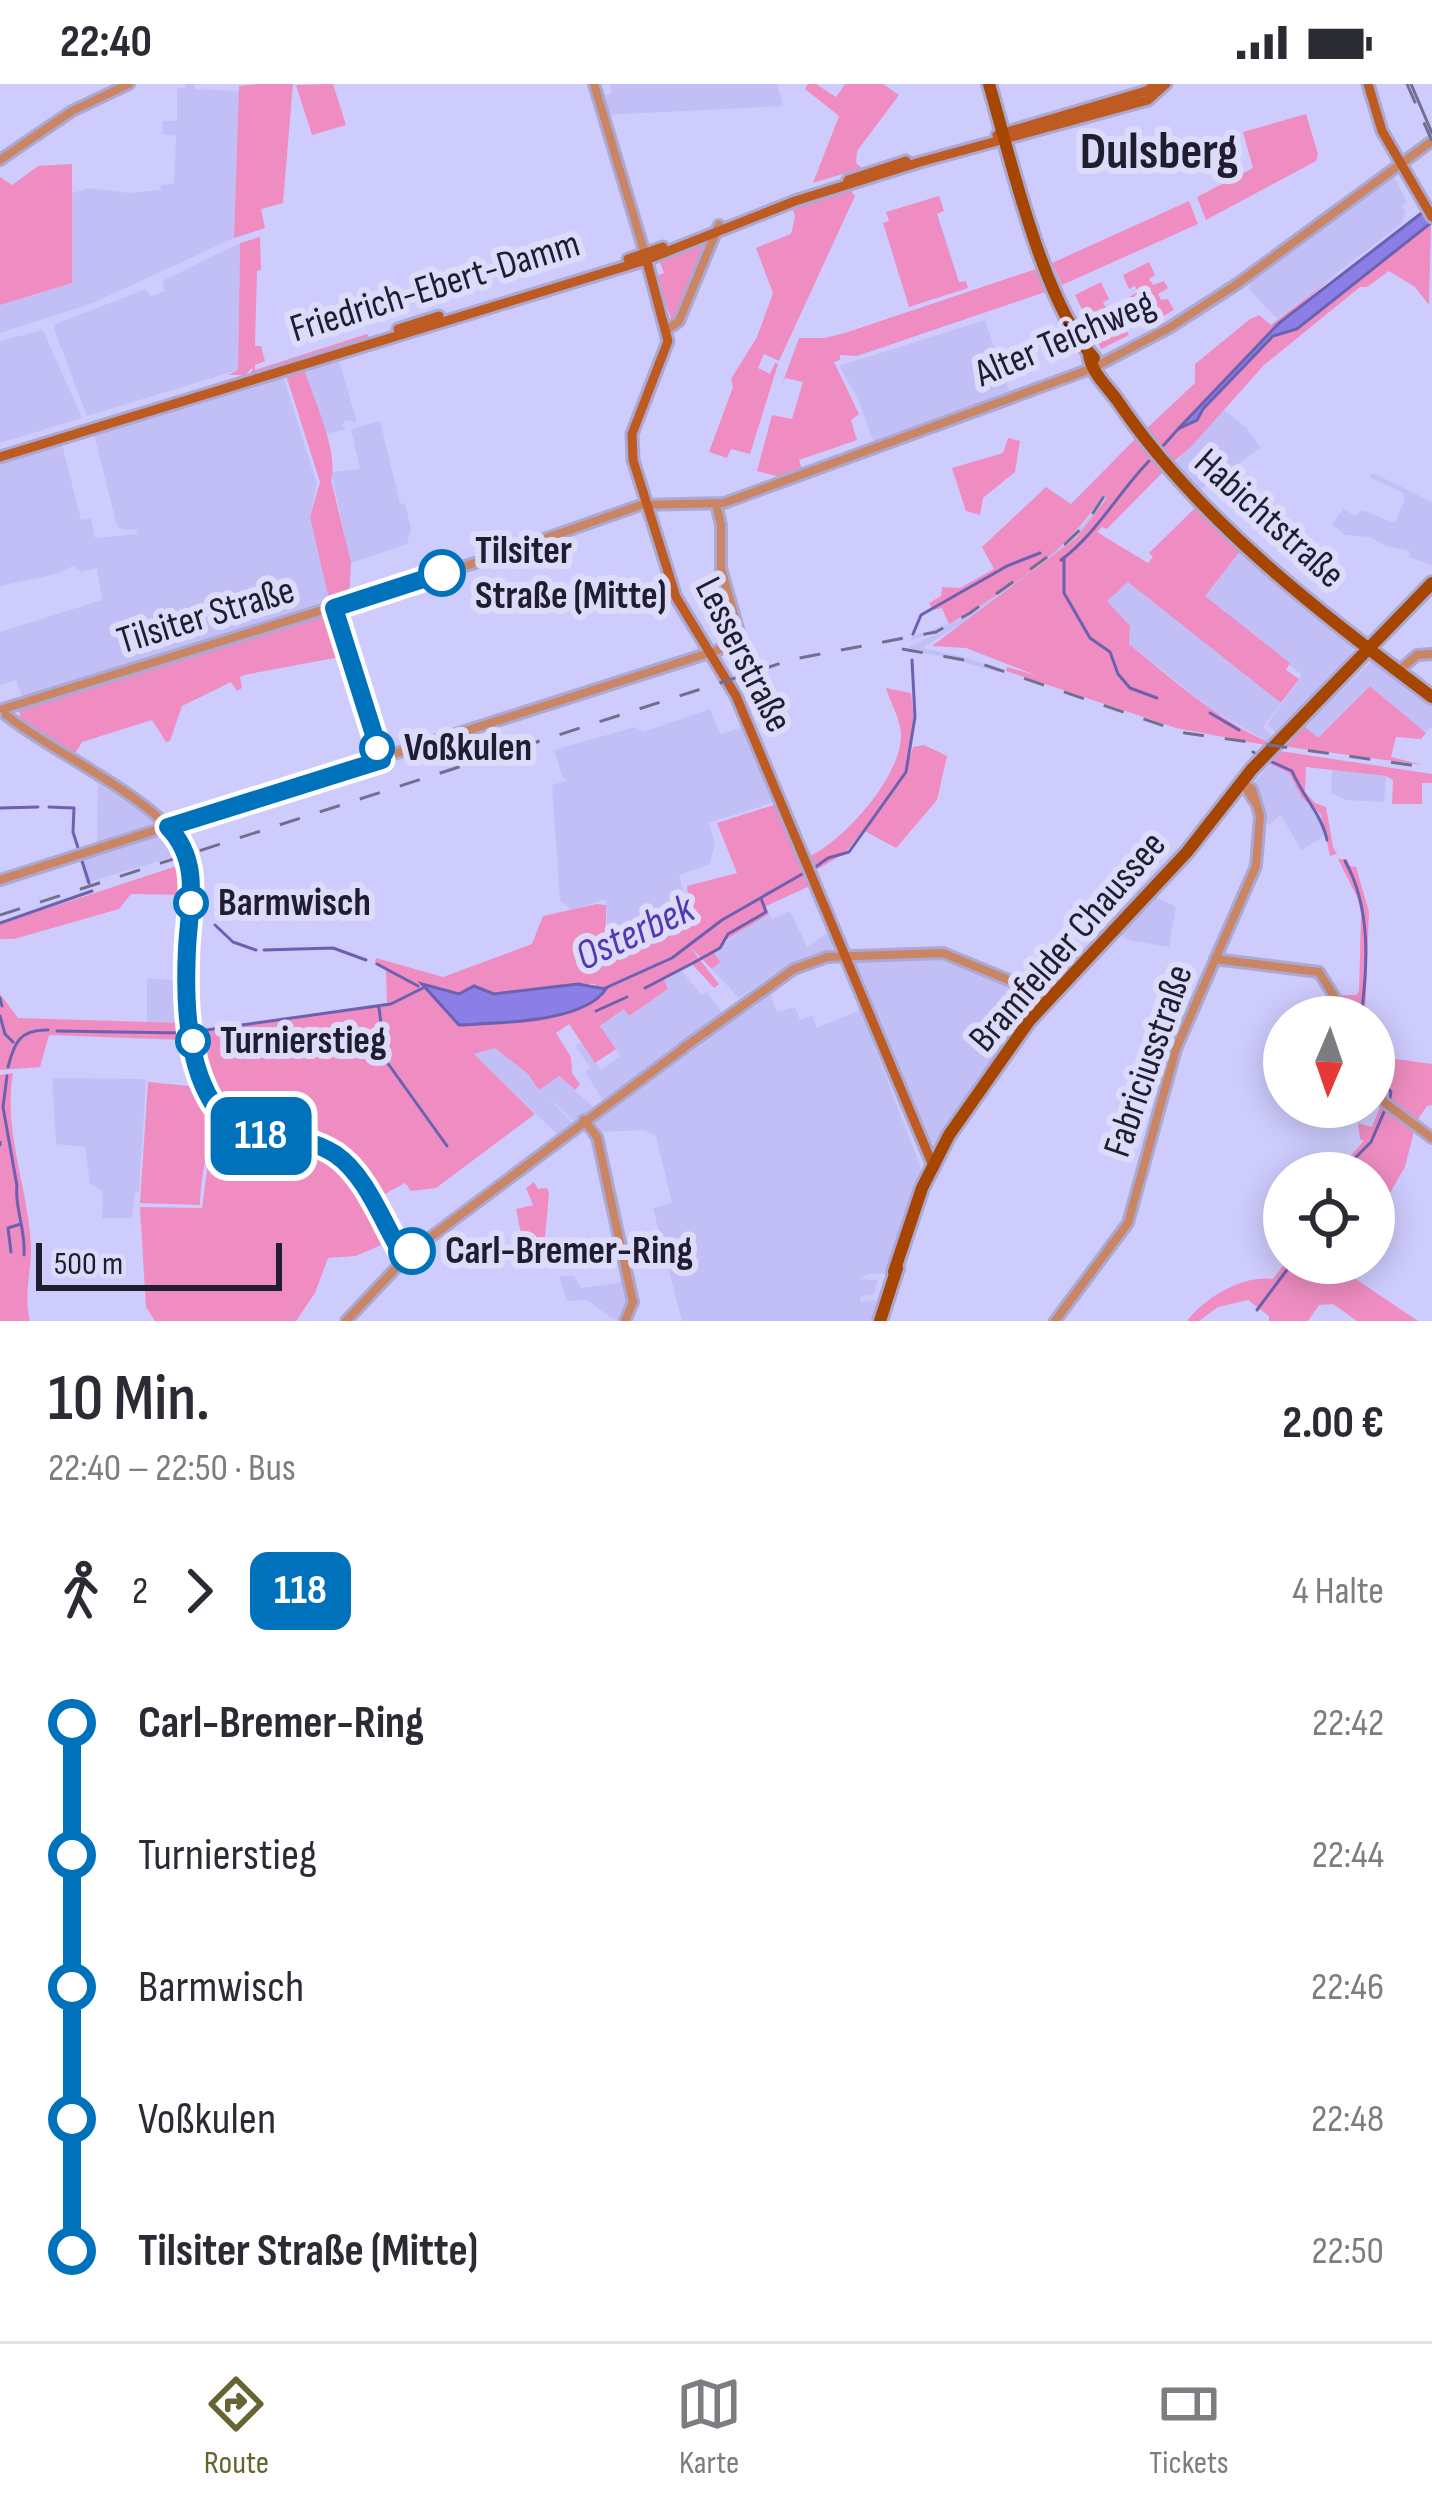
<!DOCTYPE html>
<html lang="de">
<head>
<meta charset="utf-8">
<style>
	:root { --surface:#fff; --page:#f7f7f7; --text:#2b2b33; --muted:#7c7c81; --line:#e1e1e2; --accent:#666431 }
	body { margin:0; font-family:"Sofia Sans Condensed",sans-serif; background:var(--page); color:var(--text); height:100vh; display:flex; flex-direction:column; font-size:45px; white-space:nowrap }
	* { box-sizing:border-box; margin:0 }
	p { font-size:39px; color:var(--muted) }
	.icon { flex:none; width:66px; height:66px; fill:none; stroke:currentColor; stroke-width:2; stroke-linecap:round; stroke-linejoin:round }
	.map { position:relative; height:1237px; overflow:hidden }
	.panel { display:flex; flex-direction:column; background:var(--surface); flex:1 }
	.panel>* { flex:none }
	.badge { padding:0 24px; border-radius:18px; font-size:42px; line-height:78px }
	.needle { width:78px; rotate:182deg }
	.controls { position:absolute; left:1263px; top:912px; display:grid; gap:24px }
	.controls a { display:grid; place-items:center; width:132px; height:132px; border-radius:50%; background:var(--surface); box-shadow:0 6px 30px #0003; font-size:60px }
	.scale { position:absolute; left:36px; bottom:30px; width:246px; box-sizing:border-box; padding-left:12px; border:6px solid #1f1d2f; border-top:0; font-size:33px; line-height:42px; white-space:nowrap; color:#1f1d2f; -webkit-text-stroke:9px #dcdcfa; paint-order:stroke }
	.map>.badge { position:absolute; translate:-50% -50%; box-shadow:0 0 0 6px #fff }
	.legs { display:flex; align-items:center; gap:18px; height:132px; padding:0 48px; font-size:39px }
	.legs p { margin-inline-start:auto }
	.overview { display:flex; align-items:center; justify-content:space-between; height:204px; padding:0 48px }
	h1 { font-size:66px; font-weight:600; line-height:90px }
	ul { padding:0 48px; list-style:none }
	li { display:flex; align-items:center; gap:42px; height:132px; font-size:45px }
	li i { display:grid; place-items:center; width:18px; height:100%; margin:0 15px; background:currentColor }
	li i::after { content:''; width:30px; height:30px; margin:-15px; border:9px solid; border-radius:50%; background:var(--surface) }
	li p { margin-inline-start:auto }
	li:first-child i { background:linear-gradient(#0000 50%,currentColor 0) }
	li:last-child i { background:linear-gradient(currentColor 50%,#0000 0) }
	.status { display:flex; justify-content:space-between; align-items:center; height:84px; padding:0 60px; background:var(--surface); direction:ltr }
	.status svg { height:33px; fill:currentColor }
	.tabs { display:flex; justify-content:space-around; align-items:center; height:168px; border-top:3px solid var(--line); background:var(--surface); font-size:33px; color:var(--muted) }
	.tabs a { display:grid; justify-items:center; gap:6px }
	.tabs .current { color:var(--accent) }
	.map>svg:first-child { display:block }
	.built { fill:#c2bff7 }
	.green { fill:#ef8dc2; fill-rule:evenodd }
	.water { fill:#8b7ee7; stroke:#6b61b0; stroke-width:3 }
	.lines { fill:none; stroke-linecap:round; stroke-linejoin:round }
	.stream { stroke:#6b61b0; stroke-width:3 }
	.tertiary-casing { stroke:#aba9d4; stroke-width:14 }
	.secondary-casing { stroke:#aba9d4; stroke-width:15 }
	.primary-casing { stroke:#aba9d4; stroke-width:18 }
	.tertiary { stroke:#c98564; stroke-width:8 }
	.secondary { stroke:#be5b22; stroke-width:9 }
	.primary { stroke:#a74600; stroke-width:12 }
	.tram { stroke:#716f90; stroke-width:3 }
	.rail { stroke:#716f90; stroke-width:3; stroke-dasharray:21 21; stroke-linecap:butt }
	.line-1-casing { stroke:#fff; stroke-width:27 }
	.line-1 { stroke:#0072bc; stroke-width:18 }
	.stop-1-dot { fill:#fff; stroke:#0072bc; stroke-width:6 }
	.labels { text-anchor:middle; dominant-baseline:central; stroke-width:12; stroke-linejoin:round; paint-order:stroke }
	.street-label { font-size:39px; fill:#1f1d2f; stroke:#dcdcfa }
	.stop-label { font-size:39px; font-weight:bold; fill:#1f1d2f; stroke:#dcdcfa; text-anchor:start }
	.water-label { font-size:42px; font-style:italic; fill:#5338b2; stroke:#dcdcfa }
	.district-label { font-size:51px; font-weight:bold; fill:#1f1d2f; stroke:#dcdcfa }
</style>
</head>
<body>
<div class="status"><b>22:40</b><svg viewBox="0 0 49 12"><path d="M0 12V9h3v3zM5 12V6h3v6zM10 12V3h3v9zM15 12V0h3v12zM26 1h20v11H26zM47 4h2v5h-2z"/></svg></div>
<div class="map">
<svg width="1432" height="1237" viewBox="0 0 1432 1237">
	<rect width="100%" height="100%" fill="#ceccfd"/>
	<path class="built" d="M185 0H195V5L239 7 234 154 93 219 0 249V221L72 199V109L89 104 129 109 160 106 161 101 174 100 176 52 162 50 163 37H177V4H185Z
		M610 0H777L783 22 604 31 599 13 612 9Z
		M1393 91 1407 118 1402 122 1406 128 1401 140 1277 235 1249 205 1250 197Z
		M240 159 238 286 87 332 54 245 56 240 146 205 150 213 165 207 162 197Z
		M985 236 1010 309 874 358 857 313 839 282Z
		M43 246 82 334 0 359V257Z
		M338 274 357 338 346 336 342 341 346 345 325 350 304 285Z
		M283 292 317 400 310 433 330 520 23 616 16 596 0 601V548L102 516 97 484 81 488 73 482 56 490 0 502V379L62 360 81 436 91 434 95 454 137 450 136 445 123 446 117 442 94 350Z
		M1224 326 1247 344 1261 364 1197 408 1173 381Z
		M380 337 400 420 405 419 411 445 407 460 351 479 331 388 360 385 351 345Z
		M1373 389 1432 418V481L1408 473 1410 467 1385 462 1371 453 1345 451 1332 440 1344 425 1355 432 1362 426 1395 439 1405 415 1402 408 1369 393Z
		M1102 411 1107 413 1100 427 1076 454 974 532 922 564 964 573 1000 585 998 588 941 572 909 568V563L944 546 911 556V553L956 537 1063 460 1086 438Z
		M1241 466 1356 561 1340 586 1278 650 1267 641 1302 591 1204 512Z
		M1128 497 1281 619 1263 643 1274 654 1268 658 1212 626 1129 560 1106 517Z
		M1374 575 1432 621V642L1426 649 1370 602 1317 655 1304 642Z
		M710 625 720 650 744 643 775 718 709 739 715 759 710 780 679 791 690 833 675 849 617 869 607 850 606 815 572 826 560 816 552 701 569 696 563 694 554 666 635 643 643 648Z
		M1270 680 1289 689 1302 714 1321 730 1325 752 1301 766 1281 731 1269 741 1264 736 1254 699Z
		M1332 686 1386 692 1384 718 1346 716 1331 709Z
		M98 699 158 738 155 745 97 764Z
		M159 749 168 750 182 770 86 799 80 776Z
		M1154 812 1176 823 1169 863 1129 856 1121 851Z
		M790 827 807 863 828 849 834 862 831 867 804 874 780 886 739 914 702 875 754 838 769 830 772 835Z
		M937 869 1030 906 1027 915 1034 922 1011 949 939 1060 925 1057 850 874Z
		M681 886 701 911 707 908 722 929 603 1016 585 988 590 983 575 962 581 958 601 986 620 972 600 942 625 925 630 931 668 905 663 897Z
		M147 894 181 897 183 939 147 938Z
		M769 907 777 928 795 923 800 936 812 932 817 944 860 926 920 1081V1094L885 1190H868L860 1195 878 1196 874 1211 860 1212 861 1218 874 1216 878 1221 873 1237H682L653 1124 672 1119 656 1052 644 1046 603 1048 595 1037Z
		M495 964 528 990 539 1005 559 992 593 1023 574 1037 547 1012 572 1039 557 1050 473 970Z
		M52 994 146 995 139 1108 135 1109 132 1134H102L103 1107 90 1100 85 1063 56 1060Z
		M559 1192H574L581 1204 625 1198 630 1221 626 1232 615 1237 587 1216 567 1217Z"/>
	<path class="green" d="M258 0H293L283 119 261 125 265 144 234 154 239 2Z
		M333 0 346 41 312 51 296 1Z
		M808 0H816L836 13 845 0H883L899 11 857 67 856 79 862 84 813 99 839 32 805 5Z
		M1306 30 1318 70 1316 77 1206 136 1197 113 1253 84 1243 48Z
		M72 80V199L0 221V93L12 101 38 82Z
		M850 105 855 112 779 277 764 270 758 284 770 290 775 279 778 280 750 370 731 365 727 374 709 368 733 303 731 295 757 253 773 209 756 164 791 150 795 133 792 123Z
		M939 112 944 127 937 130 959 198 966 197 968 204 909 223 883 139 889 137 886 128Z
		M1189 117 1198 140 1062 201 1052 179Z
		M1431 140 1429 221 1415 203 1389 187 1367 203H1360L1264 281 1191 363 1172 379 1144 347 1195 299V280L1250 235 1259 231 1271 241 1334 192 1280 238 1298 244Z
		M260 153 261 186 257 187 255 262H261L265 277 255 281V286L367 250 369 253 251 289 253 283 245 291H228L238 286 240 159Z
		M706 157 675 234H671L656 192 664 189 659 176Z
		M1149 178 1155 191 1149 195 1153 201 1164 197 1168 204 1158 210 1161 216 1168 215 1174 226 1149 240 1141 227 1143 218 1130 223 1125 215 1138 208 1135 202 1129 205 1123 191Z
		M1039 184 1048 207 857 272 840 271V276L834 278 859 330 851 336 857 356 799 376 802 386 780 393 757 387 772 331 792 335 803 298 785 294 781 303 799 254H824L845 249Z
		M1101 198 1109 215 1103 218 1106 224 1120 218 1125 227 1111 234 1113 239 1121 236 1129 251 1101 265 1075 211Z
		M304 285C314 316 339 368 331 396L351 478 349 514 330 520 310 433 320 398 286 291Z
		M1138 352 1163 388 1107 445 1102 443 1097 448 1148 479 1153 473 1149 469 1195 424 1241 466 1205 512 1290 579 1286 586 1299 595 1281 619 1128 498 1107 517 1130 542 1129 560C1173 596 1215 634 1268 658L1265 661 1176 644 1006 587 1007 583 1038 592 966 564 932 562 1076 454 1107 414 1102 411C1071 467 1004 508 949 540L942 524 933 526 929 519 941 512 942 503 960 504 994 485 982 463 1046 403 1071 420Z
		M1008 354 1020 357 1015 388 983 414 980 431 966 427 952 384 1003 369Z
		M331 528 345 572 244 591 240 593 242 604 237 607 231 598 182 622 170 657 166 658 152 636 82 658 73 673 21 636 19 627 34 620Z
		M1370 602 1426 649 1421 655 1396 653 1391 673 1423 681 1281 662 1304 642 1318 654Z
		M886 604 911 609 914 633 908 679 913 663 924 661 947 672 937 716 896 764 863 746 845 769 816 786 810 772C846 755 903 690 901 649 900 634 890 618 886 604Z
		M1280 667 1432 690V699H1422V720H1392L1393 696 1386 692 1306 683 1305 708 1315 719 1326 723 1333 763 1337 770 1330 772 1321 730 1302 714 1289 689 1270 680Z
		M777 720 810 802 766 822 769 830 726 856 714 869 720 878 712 885 690 863 719 900 714 904 692 880 664 896 668 905 629 932 624 925 600 942 616 965 595 979 569 940 556 949 571 973 572 989 580 1000 575 1006 559 992 539 1006 528 990 495 964 474 970 535 1030 436 1104 411 1107 405 1099 374 1116C361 1099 347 1068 326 1061 306 1053 282 1054 261 1049 212 1037 203 993 198 947L387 919 386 885 375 880 376 874 443 893 532 860 543 832 597 820 606 821V844L614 868 675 850 690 834 687 802 737 789 717 739ZM578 900H595L601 913C554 934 510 937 459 941L422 901 459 910 475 902 494 910Z
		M1338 775H1347L1350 782 1356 783 1369 828 1365 933H1350L1340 911H1357L1359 906 1361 830 1358 815Z
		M183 780 186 811 131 810 119 825 14 855H0V840Z
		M0 910 18 934 183 939 184 956 49 951 40 983 0 986Z
		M1374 972 1432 980V1021L1427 1022 1416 1038C1386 1016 1374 1012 1374 972Z
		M13 989C3 1048 28 1103 31 1161 32 1186 23 1211 30 1237H0V991Z
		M148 998 189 1002 216 1043C207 1054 200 1104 200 1121L140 1119Z
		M1380 1023 1414 1047 1405 1083 1383 1121 1374 1115V1089H1335L1364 1057 1360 1055 1358 1039 1372 1043Z
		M230 1046 325 1067C356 1089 371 1124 390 1157L356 1172 328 1174 315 1209 296 1237H155L146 1223 140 1123 202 1124 211 1056 221 1047Z
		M534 1098 538 1105 547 1104 549 1109 545 1153 550 1155 551 1181H546V1174L525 1169 516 1125 533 1121 526 1104Z
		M1285 1179H1332L1418 1237H1357L1333 1220 1319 1221 1308 1237H1269V1232L1248 1216 1218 1223 1199 1237H1187C1206 1213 1242 1191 1273 1195Z"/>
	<path class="water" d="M1432 121V138L1297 245 1273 252 1203 325 1197 336 1178 345 1279 239Z
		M422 900 459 910 474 902 494 910 578 900 606 905C584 939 496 939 459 941Z"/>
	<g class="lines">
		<path class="stream" d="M1162 363 1179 344
			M1064 474V509L1090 554 1110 568 1118 590 1130 604 1157 614
			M1061 476C1097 449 1118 409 1149 377
			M913 550 921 531 1007 482 1040 469
			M1210 629 1239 646
			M1253 668 1256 670
			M1272 678 1292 687C1303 713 1322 731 1327 756
			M49 723 74 724 73 748 79 767
			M0 724 38 723
			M82 777 89 799
			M1345 777C1371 823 1368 881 1361 933
			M814 784 828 774 849 768 906 688 915 633 912 576
			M0 839 92 807
			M215 841 233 858 256 866
			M264 866 333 864 366 876
			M693 879 720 864 728 850 766 828 761 814
			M377 880 418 902
			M645 904 691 880
			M603 905 672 874 722 836 804 789
			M0 914 2 922
			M379 924 381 939
			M596 927 627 913
			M0 932 5 950 13 958
			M381 945 379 967 447 1062
			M57 947 183 949
			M199 947 391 920 425 903
			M8 983C14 960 19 945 48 946
			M7 992 3 1023 17 1102C14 1121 26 1147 24 1171
			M0 1058V1061
			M1340 1089 1371 1058 1390 1014 1391 1008 1383 998 1389 983 1374 969
			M11 1168 8 1144 21 1140
			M1257 1226 1292 1179"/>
		<g class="tertiary-casing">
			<path id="tertiary" d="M594 0 645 170
				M0 76 72 27 129 0
				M668 245 679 237 719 141
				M1403 583 1417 571 1432 570
				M3 625 481 477 641 421 724 419 1093 284 1169 244 1237 200 1432 57
				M6 631C52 668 142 708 176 752 202 784 189 829 187 867 185 920 188 979 217 1026 239 1061 291 1051 325 1065 367 1082 380 1141 405 1173
				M0 796 734 561 740 552 721 484V441L716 420
				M1215 875 1319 888 1347 933
				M682 965 794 885 827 873 943 869 1050 913
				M1374 1006 1385 1019 1432 1054
				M584 1036 597 1053 633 1218 625 1237
				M346 1237 412 1167 684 964
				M1055 1237 1128 1139 1176 965 1256 782 1260 732 1252 705 1242 698 1257 721"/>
		</g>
		<g class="secondary-casing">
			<path id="secondary" d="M1368 0 1382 47 1432 133
				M997 51 1146 7 1157 0
				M848 96 906 77
				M646 174 668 257 632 350 633 376 676 513 736 612 934 1084
				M628 175 663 163
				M398 245 439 232
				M0 373 646 176 795 117 920 78 1148 16 1166 0"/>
		</g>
		<g class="primary-casing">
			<path id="primary" d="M989 0C1010 72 1043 220 1094 274
				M1089 270C1091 288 1106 301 1117 316 1198 436 1317 526 1432 613
				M894 1188 922 1104 949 1051 1029 937 1187 768 1252 685 1432 499
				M880 1237 897 1184"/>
		</g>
		<use href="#tertiary" class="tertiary"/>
		<use href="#secondary" class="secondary"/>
		<use href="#primary" class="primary"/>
		<path class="tram" d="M1411 0 1432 49"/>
		<path class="rail" d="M1407 0 1432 57
			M902 565 976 578 1185 649 1432 684
			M0 831 794 575 936 548 970 529 1065 460 1086 440 1104 412"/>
	</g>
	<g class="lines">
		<g class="line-1-casing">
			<path id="line-1" d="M412 1167 405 1173 401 1168C382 1137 366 1091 335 1070 281 1035 233 1080 200 993 186 955 185 906 187 865 189 822 202 778 168 743L382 676 334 524 442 489"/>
		</g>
		<use href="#line-1" class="line-1"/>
	</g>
	<g class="stop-1-dot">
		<circle cx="442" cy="489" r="21"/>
		<circle cx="377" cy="664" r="15"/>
		<circle cx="191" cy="819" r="15"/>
		<circle cx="193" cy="957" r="15"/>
		<circle cx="412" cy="1167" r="21"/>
	</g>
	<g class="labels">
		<g class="street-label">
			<text transform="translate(435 203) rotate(-17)">Friedrich-Ebert-Damm</text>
			<text transform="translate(1065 255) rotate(-23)">Alter Teichweg</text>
			<text transform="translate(1269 435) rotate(42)">Habichtstraße</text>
			<text transform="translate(206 532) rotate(-17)">Tilsiter Straße</text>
			<text transform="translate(743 571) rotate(63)">Lesserstraße</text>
			<text transform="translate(1068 858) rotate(-49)">Bramfelder Chaussee</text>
			<text transform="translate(1149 977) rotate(-71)">Fabriciusstraße</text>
		</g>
		<g class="stop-label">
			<text x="475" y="467">Tilsiter<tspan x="475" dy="45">Straße (Mitte)</tspan></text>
			<text x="404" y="664">Voßkulen</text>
			<text x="218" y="819">Barmwisch</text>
			<text x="220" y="957">Turnierstieg</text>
			<text x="445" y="1167">Carl-Bremer-Ring</text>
		</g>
		<g class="water-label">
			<text transform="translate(635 849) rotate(-25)">Osterbek</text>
		</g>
		<g class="district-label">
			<text x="1159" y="68">Dulsberg</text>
		</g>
	</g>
</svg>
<div class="controls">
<a><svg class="needle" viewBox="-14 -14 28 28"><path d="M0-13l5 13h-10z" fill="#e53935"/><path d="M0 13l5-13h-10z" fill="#7c7c81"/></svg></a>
<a><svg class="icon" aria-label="locate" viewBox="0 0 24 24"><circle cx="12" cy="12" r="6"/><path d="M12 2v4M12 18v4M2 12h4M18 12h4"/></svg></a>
</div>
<div class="scale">500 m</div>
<b class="badge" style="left:261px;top:1052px;background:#0072bc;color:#fff">118</b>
</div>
<section class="panel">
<div class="overview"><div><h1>10 Min.</h1><p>22:40 – 22:50 · Bus</p></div><b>2.00 €</b></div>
<div class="legs"><svg class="icon" aria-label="walk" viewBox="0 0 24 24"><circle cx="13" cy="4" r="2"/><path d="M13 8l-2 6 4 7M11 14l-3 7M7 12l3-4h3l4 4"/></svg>2<svg class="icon" aria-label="forward" viewBox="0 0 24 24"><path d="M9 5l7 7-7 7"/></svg><b class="badge" style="background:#0072bc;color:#fff">118</b><p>4 Halte</p></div>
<ul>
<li><i style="color:#0072bc"></i><b>Carl-Bremer-Ring</b><p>22:42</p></li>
<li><i style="color:#0072bc"></i><span>Turnierstieg</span><p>22:44</p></li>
<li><i style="color:#0072bc"></i><span>Barmwisch</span><p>22:46</p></li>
<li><i style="color:#0072bc"></i><span>Voßkulen</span><p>22:48</p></li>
<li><i style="color:#0072bc"></i><b>Tilsiter Straße (Mitte)</b><p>22:50</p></li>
</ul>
</section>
<nav class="tabs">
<a class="current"><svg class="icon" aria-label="directions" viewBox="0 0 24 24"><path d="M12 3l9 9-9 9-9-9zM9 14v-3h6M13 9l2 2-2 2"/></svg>Route</a>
<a><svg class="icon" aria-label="map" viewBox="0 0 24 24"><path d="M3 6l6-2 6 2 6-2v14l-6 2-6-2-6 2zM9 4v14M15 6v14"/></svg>Karte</a>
<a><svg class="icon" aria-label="tickets" viewBox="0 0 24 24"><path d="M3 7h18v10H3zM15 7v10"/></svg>Tickets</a>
</nav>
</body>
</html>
